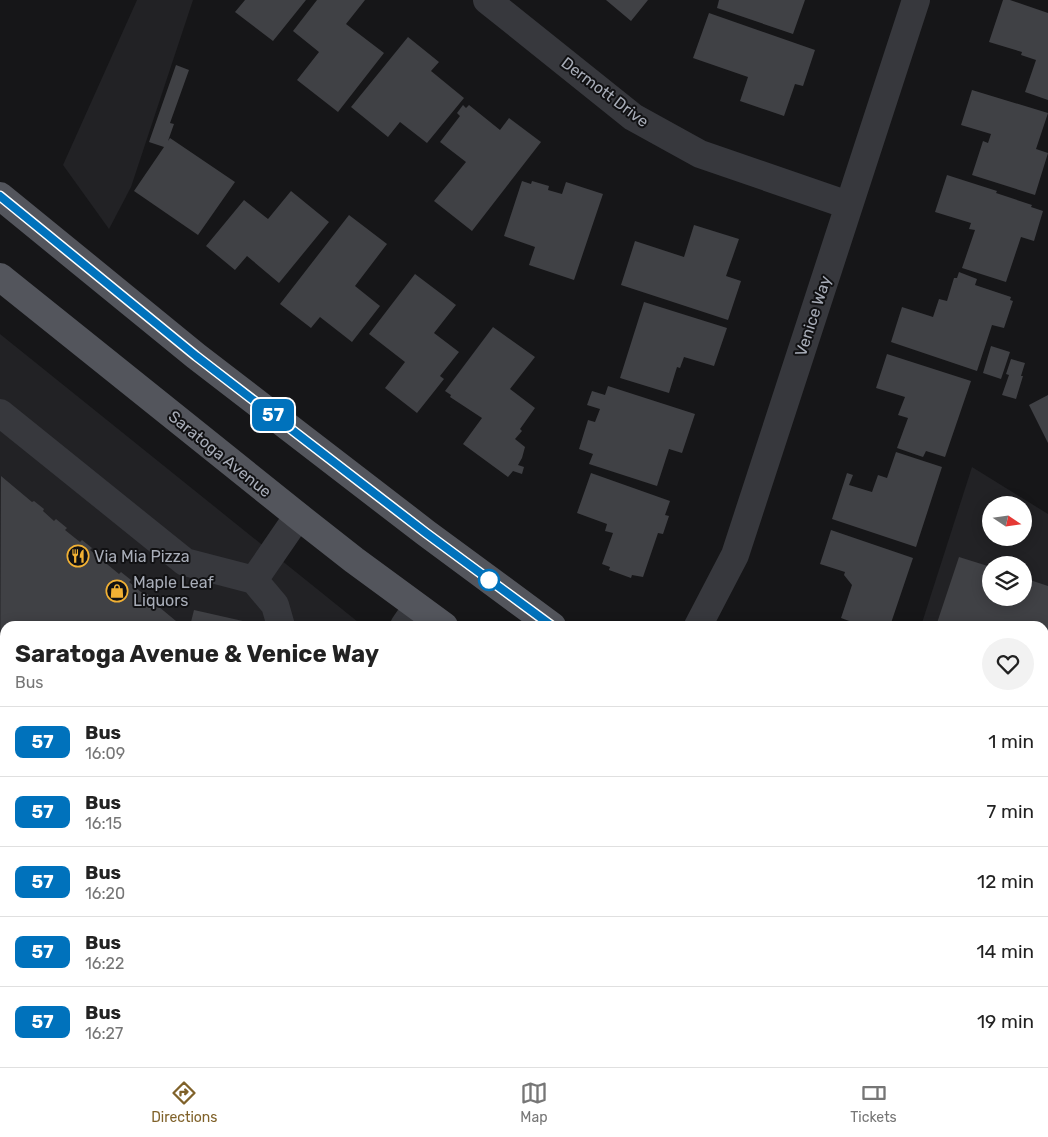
<!DOCTYPE html>
<html lang="en">
<head>
<meta charset="utf-8">
<style>
	:root { --surface:#fff; --page:#f2f2f2; --text:#222; --muted:#767676; --line:#e0e0e0; --accent:#80622a }
	body { margin:0; font-family:Rubik,sans-serif; background:var(--page); color:var(--text); height:100vh; display:flex; flex-direction:column; font-size:19px; white-space:nowrap }
	* { box-sizing:border-box; margin:0 }
	p { font-size:16px; color:var(--muted) }
	.icon { flex:none; width:28px; height:28px; fill:none; stroke:currentColor; stroke-width:2; stroke-linecap:round; stroke-linejoin:round }
	.map { position:relative; flex:1; overflow:hidden }
	.drawer { position:absolute; left:0px; top:621px; width:1049px; height:446px; display:flex; flex-direction:column; background:var(--surface); border-radius:15px 15px 0 0; box-shadow:0 2px 12px #0003 }
	.drawer>* { flex:none }
	.badge { padding:0 10px; border-radius:8px; font-size:18px; line-height:32px }
	.needle { width:32px; rotate:103deg }
	.controls { position:absolute; left:982px; top:496px; display:grid; gap:10px }
	.controls a { display:grid; place-items:center; width:50px; height:50px; border-radius:50%; background:var(--surface); box-shadow:0 2px 12px #0003; font-size:25px }
	.map>.badge { position:absolute; translate:-50% -50%; box-shadow:0 0 0 2px #fff }
	.round { display:grid; place-items:center; flex:none; width:52px; height:52px; border-radius:26px; background:var(--page) }
	.headline { display:flex; align-items:center; justify-content:space-between; height:85px; padding:0 15px }
	h1 { font-size:24px; font-weight:700; line-height:38px }
	ul { padding:0; list-style:none }
	li { display:flex; align-items:center; gap:15px; height:70px; padding:0 15px; border-top:1px solid var(--line) }
	li div { flex:1 }
	li b { display:block; font-size:19px }
	li em { font-style:normal }
	li .badge { min-width:55px; font-weight:700; text-align:center }
	.tabs { display:flex; justify-content:space-around; align-items:center; height:70px; border-top:1px solid var(--line); background:var(--surface); font-size:14px; color:var(--muted) }
	.tabs a { display:grid; justify-items:center; gap:2px }
	.tabs .current { color:var(--accent) }
	.map>svg:first-child { display:block }
	.built { fill:#222225; fill-rule:evenodd }
	.building { fill:#404145 }
	.lines { fill:none; stroke-linecap:round; stroke-linejoin:round }
	.path { stroke:#3d3f44; stroke-width:3; stroke-dasharray:2.5 4; stroke-linecap:butt }
	.minor { stroke:#37383d; stroke-width:28 }
	.major { stroke:#53555c; stroke-width:28 }
	.line-casing { stroke:#fff; stroke-width:11 }
	.line { stroke:#0072bc; stroke-width:8 }
	.stop-dot { fill:#fff; stroke:#0072bc; stroke-width:2.5 }
	.labels { text-anchor:middle; dominant-baseline:central; stroke-width:4; stroke-linejoin:round; paint-order:stroke }
	.street-label { font-size:16px; fill:#a8adb8; stroke:#111113 }
	.poi-label { font-size:16px; fill:#a8adb8; stroke:#111113; text-anchor:start }
</style>
</head>
<body>
<div class="map">
<svg width="1048" height="1067" viewBox="0 0 1048 1067">
	<rect width="100%" height="100%" fill="#161618"/>
	<path class="built" d="M137 0H193L131 187 109 229 63 165Z
		M0 334 363 626H5V719L0 718Z
		M972 467 1048 514V897L1044 895V626H921ZM991 505H1024V538H991ZM991 565H1024V598H991Z
		M560 1062H1022L1029 1067H559Z"/>
	<path class="building" d="M245 0H306L273 41 235 12Z
		M317 0H365L346 24 384 53 338 112 297 80 319 52 293 31Z
		M606 0H648L631 21Z
		M719 0H805L793 34 717 8Z
		M1003 0H1010L1048 13V100L1025 92 1036 60 1021 55 1022 52 989 42Z
		M709 13 815 50 803 86 795 84 784 116 740 101 748 77 693 58Z
		M408 37 439 62 431 71 464 98 427 143 400 122 388 137 351 107Z
		M176 65 189 70 170 123 174 124 168 141 170 138 235 182 198 235 134 191 164 147 149 142Z
		M972 90 1048 113 1036 149 1048 153 1035 195 972 175 983 141 988 143 991 134 961 125Z
		M463 105 466 108 469 105 500 130 509 118 541 142 472 231 434 201 466 162 440 142 460 116 457 113Z
		M947 175 997 191 996 193 1032 205 1031 207 1043 211 1034 241 1021 237 1006 282 962 268 975 230 969 229 971 223 935 212Z
		M522 181 531 184 532 181 549 186 548 190 562 194 566 182 603 194 574 280 529 265 535 247 504 236Z
		M291 191 329 222 279 283 247 256 235 270 206 246 244 200 268 219Z
		M349 215 387 244 355 286 380 306 352 342 320 317 311 328 280 304Z
		M694 225 739 239 726 276 741 281 728 320 621 285 635 241 684 257Z
		M959 272 977 279 975 285 1011 297 1010 300 1013 301 1004 328 992 325 977 371 891 342 902 307 933 317 939 299 947 301 954 278H957Z
		M415 274 456 305 434 333 459 352 440 376 444 379 417 413 385 388 405 362 369 334Z
		M644 302 727 328 714 366 684 357 680 368 677 367 669 393 620 378Z
		M493 327 535 357 510 389 535 408 520 429 522 431 515 439 525 447 522 458 518 465 524 467 522 474 513 471 508 477 463 444 482 418 450 397 451 395 445 391Z
		M991 346 1010 352 1001 379 983 373Z
		M887 354 971 381 945 457 926 451 923 457 897 448 908 418 898 415 905 397 876 388Z
		M1011 359 1025 363 1021 376H1023L1016 399 1002 395 1009 375 1006 374Z
		M608 386 695 414 682 453 669 449 657 486 589 464 593 454 579 449 588 420 595 422 600 409 587 405 592 391 605 395Z
		M1048 395V443L1029 405Z
		M896 452 942 467 916 547 832 519 847 473 853 475 849 485 872 492 878 475 887 478Z
		M591 473 670 501 665 515 669 516 663 534 658 533 643 577 632 575 631 578 609 570 610 567 602 564 613 533 605 531 607 524 577 513Z
		M1 476 32 502 34 501 44 509 43 511 54 521 56 519 67 528 65 530 80 542 82 540 92 548 90 550 119 574 121 572 131 580 129 582 182 626H5V706L0 705Z
		M831 530 913 558 890 626H863L841 618 852 585 844 575 845 572 820 564Z
		M959 557 991 567V598H1024V578L1048 586V757L1044 756V626H936Z
		M194 610 260 625V626H190Z
		M0 1014 5 1015V1058L0 1057Z
		M130 1062H150L164 1065V1062H203L202 1067H129Z
		M402 1062H447L446 1067H401Z
		M560 1062H667L666 1067H559Z"/>
	<g class="lines">
		<path class="path" d="M147 597 151 592"/>
		<path class="minor" d="M487 0 633 117 700 154 848 205
			M0 413 185 562 254 580 275 605 281 626
			M254 580 298 516
			M404 626 417 607
			M698 626 735 555 916 0
			M1044 810 1048 812
			M290 1067V1062
			M719 1067 720 1062
			M823 1067 824 1062"/>
		<path class="major" d="M0 196 196 356 426 533 552 626
			M0 277 298 516 354 560 444 626
			M1044 953 1048 956
			M1044 1022 1048 1024"/>
	</g>
	<g class="lines">
		<g class="line-casing">
			<path id="line" d="M0 196 196 356 426 533 552 626"/>
		</g>
		<use href="#line" class="line"/>
	</g>
	<defs>
		<g id="restaurant-ring" transform="scale(1.125)"><circle r="9.5" fill="#111113" stroke="#f2b134" stroke-width="1.5"/><path d="M-5-6h1v4h1v-4h1v4h1v-4h1v5L-1.5 .5V6h-2V.5L-5-1ZM5-6V6H3V1.5H1.5Q1.5-4 5-6Z" fill="#f2b134"/></g>
		<g id="shop-ring" transform="scale(1.125)"><circle r="9.5" fill="#111113" stroke="#f2b134" stroke-width="1.5"/><path d="M-5-2.5h2.3a2.7 3.5 0 0 1 5.4 0H5L5.5 6h-11ZM-1.5-2.5h3a1.5 2.3 0 0 0-3 0Z" fill="#f2b134"/></g>
	</defs>
	<g fill-rule="evenodd">
		<use href="#restaurant-ring" x="78" y="556"/>
		<use href="#shop-ring" x="117" y="591"/>
	</g>
	<circle class="stop-dot" cx="489" cy="580" r="10"/>
	<g class="labels">
		<g class="street-label">
			<text transform="translate(605 92) rotate(37)">Dermott Drive</text>
			<text transform="translate(813 316) rotate(-72)">Venice Way</text>
			<text transform="translate(220 454) rotate(39)">Saratoga Avenue</text>
		</g>
		<g class="poi-label">
			<text x="94" y="556">Via Mia Pizza</text>
			<text x="133" y="582">Maple Leaf<tspan x="133" dy="18">Liquors</tspan></text>
		</g>
	</g>
</svg>
<div class="controls">
<a><svg class="needle" viewBox="-14 -14 28 28"><path d="M0-13l5 13h-10z" fill="#e53935"/><path d="M0 13l5-13h-10z" fill="#767676"/></svg></a>
<a><svg class="icon" aria-label="layers" viewBox="0 0 24 24"><path d="M12 4l9 5-9 5-9-5zM3 14l9 5 9-5"/></svg></a>
</div>
<b class="badge" style="left:273px;top:415px;background:#0072bc;color:#fff">57</b>
<section class="drawer">
<div class="headline"><div><h1>Saratoga Avenue &amp; Venice Way</h1><p>Bus</p></div><a class="round"><svg class="icon" aria-label="heart" viewBox="0 0 24 24"><path d="M12 20l-8-8c-3-5 5-10 8-4 3-6 11-1 8 4z"/></svg></a></div>
<ul>
<li><span class="badge" style="background:#0072bc;color:#fff">57</span><div><b>Bus</b><p>16:09</p></div><em>1 min</em></li>
<li><span class="badge" style="background:#0072bc;color:#fff">57</span><div><b>Bus</b><p>16:15</p></div><em>7 min</em></li>
<li><span class="badge" style="background:#0072bc;color:#fff">57</span><div><b>Bus</b><p>16:20</p></div><em>12 min</em></li>
<li><span class="badge" style="background:#0072bc;color:#fff">57</span><div><b>Bus</b><p>16:22</p></div><em>14 min</em></li>
<li><span class="badge" style="background:#0072bc;color:#fff">57</span><div><b>Bus</b><p>16:27</p></div><em>19 min</em></li>
</ul>
</section>
</div>
<nav class="tabs">
<a class="current"><svg class="icon" aria-label="directions" viewBox="0 0 24 24"><path d="M12 3l9 9-9 9-9-9zM9 14v-3h6M13 9l2 2-2 2"/></svg>Directions</a>
<a><svg class="icon" aria-label="map" viewBox="0 0 24 24"><path d="M3 6l6-2 6 2 6-2v14l-6 2-6-2-6 2zM9 4v14M15 6v14"/></svg>Map</a>
<a><svg class="icon" aria-label="tickets" viewBox="0 0 24 24"><path d="M3 7h18v10H3zM15 7v10"/></svg>Tickets</a>
</nav>
</body>
</html>
